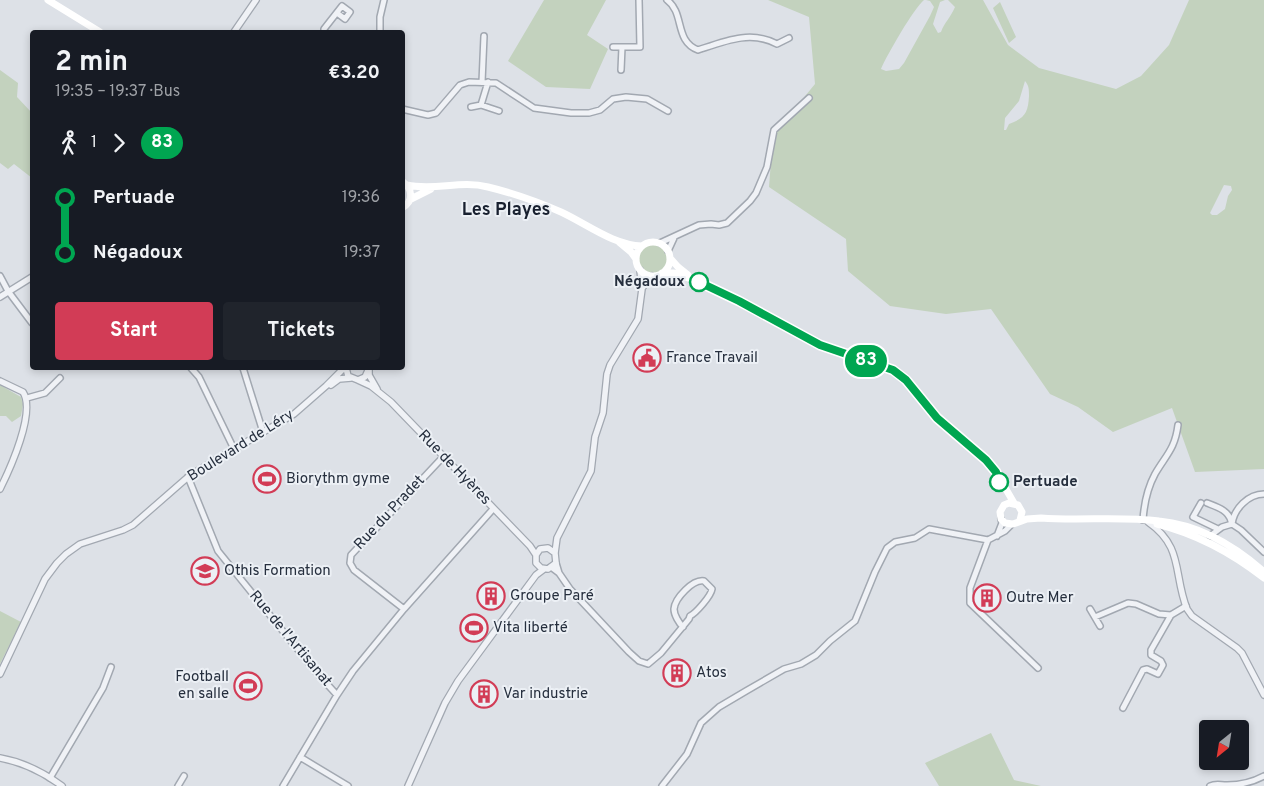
<!DOCTYPE html>
<html lang="en">
<head>
<meta charset="utf-8">
<style>
	:root { --surface:#171b24; --page:#20242c; --text:#f1f3f6; --muted:#9ea1a6; --accent:#d23c56 }
	body { margin:0; font-family:Overpass,sans-serif; background:var(--page); color:var(--text); height:100vh; display:flex; flex-direction:column; font-size:19px; white-space:nowrap }
	* { box-sizing:border-box; margin:0 }
	p { font-size:16px; color:var(--muted) }
	.icon { flex:none; width:28px; height:28px; fill:none; stroke:currentColor; stroke-width:2; stroke-linecap:round; stroke-linejoin:round }
	.map { position:relative; flex:1; overflow:hidden }
	.side { position:absolute; left:30px; top:30px; width:375px; height:340px; display:flex; flex-direction:column; background:var(--surface); border-radius:5px; box-shadow:0 2px 8px #0003 }
	.side>* { flex:none }
	.badge { padding:0 10px; border-radius:16px; font-size:18px; line-height:32px }
	.needle { width:32px; rotate:210deg }
	.controls { position:absolute; left:1199px; top:720px; display:grid; gap:10px }
	.controls a { display:grid; place-items:center; width:50px; height:50px; border-radius:5px; background:var(--surface); box-shadow:0 2px 8px #0003; font-size:25px }
	.map>.badge { position:absolute; translate:-50% -50%; box-shadow:0 0 0 2px #fff }
	.legs { display:flex; align-items:center; gap:8px; height:55px; padding:0 25px; font-size:16px }
	.legs p { margin-inline-start:auto }
	.head { display:flex; align-items:center; justify-content:space-between; height:85px; padding:0 25px }
	h1 { font-size:28px; font-weight:700; line-height:38px }
	.button { display:flex; gap:10px; margin-top:auto; padding:10px 25px }
	.button a { flex:1; height:58px; border-radius:5px; background:var(--accent); color:#fff; font-size:20px; font-weight:700; line-height:58px; text-align:center }
	.button a+a { background:var(--page); color:var(--text) }
	ul { padding:0 25px; list-style:none }
	li { display:flex; align-items:center; gap:18px; height:55px; font-size:19px }
	li i { display:grid; place-items:center; width:8px; height:100%; margin:0 6px; background:currentColor }
	li i::after { content:''; width:12px; height:12px; margin:-6px; border:4px solid; border-radius:50%; background:var(--surface) }
	li p { margin-inline-start:auto }
	li:first-child i { background:linear-gradient(#0000 50%,currentColor 0) }
	li:last-child i { background:linear-gradient(currentColor 50%,#0000 0) }
	.map>svg:first-child { display:block }
	.green { fill:#c3d2be; fill-rule:evenodd }
	.lines { fill:none; stroke-linecap:round; stroke-linejoin:round }
	.minor-casing { stroke:#a2a8b1; stroke-width:8 }
	.tertiary-casing { stroke:#a2a8b1; stroke-width:8 }
	.minor { stroke:#f0f2f6; stroke-width:5 }
	.tertiary { stroke:#f0f2f6; stroke-width:5.5 }
	.secondary { stroke:#fff; stroke-width:7 }
	.line-1-casing { stroke:#fff; stroke-width:11 }
	.line-1 { stroke:#00a651; stroke-width:8 }
	.stop-1-dot { fill:#fff; stroke:#00a651; stroke-width:2.5 }
	.labels { text-anchor:middle; dominant-baseline:central; stroke-width:4; stroke-linejoin:round; paint-order:stroke }
	.stop-label { font-size:15px; font-weight:bold; fill:#262f3e; stroke:#ecf0f5; text-anchor:end }
	.poi-label { font-size:15px; fill:#262f3e; stroke:#ecf0f5; text-anchor:start }
	.street-label { font-size:15px; fill:#262f3e; stroke:#ecf0f5 }
	.quarter-label { font-size:18px; font-weight:bold; fill:#18202f; stroke:#ecf0f5 }
</style>
</head>
<body>
<div class="map">
<svg width="1264" height="786" viewBox="0 0 1264 786">
	<rect width="100%" height="100%" fill="#dde1e7"/>
	<path class="green" d="M544 0H606L587 35 608 49 590 89 546 87 508 61Z
		M768 0H924C914 8 887 55 881 69L886 71 899 69 904 63 930 16 934 7 930 1 926 0H945L940 2 933 24 938 33 941 32C944 23 951 17 955 7L948 0H983L1008 45 1039 68 1116 89 1141 76 1169 45 1189 0H1264V469L1195 472 1172 408 1113 432 1078 407 1050 394 991 309 946 314 890 306 848 271 846 239 769 187 773 135 815 84 809 17ZM1025 81C1029 86 1029 89 1029 96 1028 113 1025 118 1009 124L1006 130H1004L1005 118 1019 101ZM1224 185 1231 186 1232 190 1228 196 1225 209 1217 215H1212L1210 213Z
		M1000 2 1016 37 1009 43 993 8Z
		M0 70 18 83 17 97 32 113V178L14 164 8 169 0 163Z
		M636 259a17 17 0 1 1 34 0a17 17 0 1 1-34 0Z
		M0 385 21 397 23 404 21 416 12 422 6 416H0Z
		M0 611 21 622 0 664Z
		M991 733 1014 780 1041 786H939L925 763Z"/>
	<g class="lines">
		<g class="minor-casing">
			<path id="minor" d="M667 0C685 13 674 41 698 50 725 41 751 30 777 44L789 38
				M324 32V29L342 6 350 12 345 19 337 13
				M380 32V17L384 0
				M613 47H640L639 0
				M621 70 622 47
				M482 82 484 36
				M481 105 488 82
				M471 107 481 105 499 111
				M402 109 428 115 436 113 460 85 469 82 496 83 534 108 571 113H589L600 110 613 99 626 97 647 99 668 111
				M660 243 699 225 711 224 719 225 727 223 750 201 756 193 767 167 774 130 809 98
				M668 251 674 238
				M0 276 8 291 32 323
				M191 368 199 377 234 449
				M243 368 263 432
				M27 398 45 393 60 378
				M188 477 218 551 316 672 337 695
				M1201 503 1193 517 1218 529
				M1207 503C1217 507 1228 510 1231 521
				M1143 520C1144 505 1148 487 1155 474 1166 455 1175 449 1178 425
				M1232 524C1234 509 1248 494 1264 494
				M1232 524 1241 530 1264 552
				M997 536 1002 523 1001 519
				M1210 536 1222 527 1232 524
				M988 540 970 588V603L1038 668
				M551 567 559 573 556 563
				M559 573 570 589 629 652 639 661 648 664 661 653 689 619 690 616C696 613 711 596 712 589L704 581C693 579 675 598 674 609 674 615 679 623 683 627
				M404 609 354 570 350 563 351 555 443 457
				M1090 609 1100 626
				M1095 617 1128 603 1136 604 1159 614 1171 615
				M1123 708 1143 670 1147 669 1158 674 1163 665 1161 661 1151 655V650L1171 615 1186 606
				M300 757 348 786
				M50 778 103 688 111 667
				M178 786 184 776
				M283 786 337 695 353 671 404 609 493 509
				M662 786 687 754 701 723 719 707 746 691 784 669 801 664 816 655 830 641 855 621 875 572 887 548 895 542 915 538 929 529 988 540 1005 531 1011 525
				M1210 786C1216 783 1220 785 1227 785 1240 785 1253 782 1264 776"/>
		</g>
		<g class="tertiary-casing">
			<path id="tertiary" d="M234 32 256 0
				M643 287 652 276
				M0 297 32 277
				M346 368 348 376 358 380 365 377 369 368
				M369 370V375L377 389
				M358 380 371 386 391 402 530 546 536 555
				M0 381 23 392C36 412 10 469 0 489
				M331 385 339 379 351 378
				M1148 522C1184 547 1173 574 1187 609L1192 616 1237 648 1242 653 1264 695
				M555 553 548 548 540 549 536 555V563L541 568 548 569 556 563 555 553 557 538 591 471 595 437 603 413 607 374 610 365 638 319 642 289 640 270
				M0 674 45 579 57 563 66 554 80 544 123 530 133 525 188 477 207 465 294 414 326 386 344 368
				M0 758C23 762 43 772 62 786
				M408 786 445 703 458 681 536 575 544 569"/>
		</g>
		<use href="#minor" class="minor"/>
		<use href="#tertiary" class="tertiary"/>
		<path class="secondary" d="M48 0 100 32
			M402 181C413 189 414 201 402 208
			M407 185C434 191 461 180 488 187 513 193 538 202 561 212 587 224 613 245 642 246
			M411 199 431 189
			M619 242 631 252 636 259
			M636 259a17 17 0 1 1 34 0a17 17 0 1 1-34 0Z
			M670 258 678 267 688 275
			M662 273H674L694 280 739 301 830 349 893 370 905 381 933 415 986 460 996 472 1014 503
			M1020 520 1022 512 1018 505 1009 503 1004 505 1000 512 1001 519 1005 523 1013 524 1027 519 1041 518C1080 521 1120 516 1159 521 1199 525 1235 546 1264 572
			M1157 524C1197 534 1232 553 1264 578"/>
	</g>
	<g class="lines">
		<g class="line-1-casing">
			<path id="line-1" d="M699 282 739 301 820 345 893 370 906 380 937 418 986 460 996 472 999 482"/>
		</g>
		<use href="#line-1" class="line-1"/>
	</g>
	<defs>
		<g id="civic-ring" transform="scale(1.4375)"><circle r="9.5" fill="#ecf0f5" stroke="#d23c56" stroke-width="1.5"/><path d="M-.6-6.5H3V-4.5H.6V-3L4-1V1h2V6H-6V1h2V-1L-.6-3ZM-1.2 2.5V6h2.4V2.5Z" fill="#d23c56"/></g>
		<g id="stadium-ring" transform="scale(1.4375)"><circle r="9.5" fill="#ecf0f5" stroke="#d23c56" stroke-width="1.5"/><path d="M0-5a6.5 5 0 1 0 0 10a6.5 5 0 1 0 0-10ZM-3.5-1.8h7v3.6h-7Z" fill="#d23c56"/></g>
		<g id="university-ring" transform="scale(1.4375)"><circle r="9.5" fill="#ecf0f5" stroke="#d23c56" stroke-width="1.5"/><path d="M0-5L7-2L0 1L-7-2ZM-4 1L0 2.5L4 1V4Q0 6-4 4Z" fill="#d23c56"/></g>
		<g id="building-ring" transform="scale(1.4375)"><circle r="9.5" fill="#ecf0f5" stroke="#d23c56" stroke-width="1.5"/><path d="M-4-6H4V6H1V3H-1V6H-4ZM-2.5-4.3h1.7v1.8h-1.7ZM.8-4.3h1.7v1.8H.8ZM-2.5-1h1.7V.8h-1.7ZM.8-1h1.7V.8H.8Z" fill="#d23c56"/></g>
	</defs>
	<g fill-rule="evenodd">
		<use href="#civic-ring" x="647" y="358"/>
		<use href="#stadium-ring" x="267" y="479"/>
		<use href="#university-ring" x="205" y="571"/>
		<use href="#building-ring" x="491" y="596"/>
		<use href="#building-ring" x="987" y="598"/>
		<use href="#stadium-ring" x="474" y="628"/>
		<use href="#building-ring" x="677" y="673"/>
		<use href="#stadium-ring" x="248" y="686"/>
		<use href="#building-ring" x="484" y="694"/>
	</g>
	<g class="stop-1-dot">
		<circle cx="699" cy="282" r="9"/>
		<circle cx="999" cy="482" r="9"/>
	</g>
	<g class="labels">
		<g class="stop-label">
			<text x="685" y="282">Négadoux</text>
			<text x="1013" y="482" text-anchor="start">Pertuade</text>
		</g>
		<g class="poi-label">
			<text x="666" y="358">France Travail</text>
			<text x="286" y="479">Biorythm gyme</text>
			<text x="224" y="571">Othis Formation</text>
			<text x="510" y="596">Groupe Paré</text>
			<text x="1006" y="598">Outre Mer</text>
			<text x="493" y="628">Vita liberté</text>
			<text x="696" y="673">Atos</text>
			<text x="229" y="677" text-anchor="end">Football<tspan x="229" dy="17">en salle</tspan></text>
			<text x="503" y="694">Var industrie</text>
		</g>
		<g class="street-label">
			<text transform="translate(241 446) rotate(-32)">Boulevard de Léry</text>
			<text transform="translate(454 468) rotate(46)">Rue de Hyères</text>
			<text transform="translate(390 513) rotate(-47)">Rue du Pradet</text>
			<text transform="translate(290 639) rotate(50)">Rue de l'Artisanat</text>
		</g>
		<g class="quarter-label">
			<text x="506" y="210">Les Playes</text>
		</g>
	</g>
</svg>
<div class="controls">
<a><svg class="needle" viewBox="-14 -14 28 28"><path d="M0-13l5 13h-10z" fill="#e53935"/><path d="M0 13l5-13h-10z" fill="#9ea1a6"/></svg></a>
</div>
<b class="badge" style="left:866px;top:361px;background:#00a651;color:#fff">83</b>
<section class="side">
<div class="head"><div><h1>2 min</h1><p>19:35 – 19:37 · Bus</p></div><b>€3.20</b></div>
<div class="legs"><svg class="icon" aria-label="walk" viewBox="0 0 24 24"><circle cx="13" cy="4" r="2"/><path d="M13 8l-2 6 4 7M11 14l-3 7M7 12l3-4h3l4 4"/></svg>1<svg class="icon" aria-label="forward" viewBox="0 0 24 24"><path d="M9 5l7 7-7 7"/></svg><b class="badge" style="background:#00a651;color:#fff">83</b></div>
<ul>
<li><i style="color:#00a651"></i><b>Pertuade</b><p>19:36</p></li>
<li><i style="color:#00a651"></i><b>Négadoux</b><p>19:37</p></li>
</ul>
<div class="button"><a>Start</a><a>Tickets</a></div>
</section>
</div>
</body>
</html>
